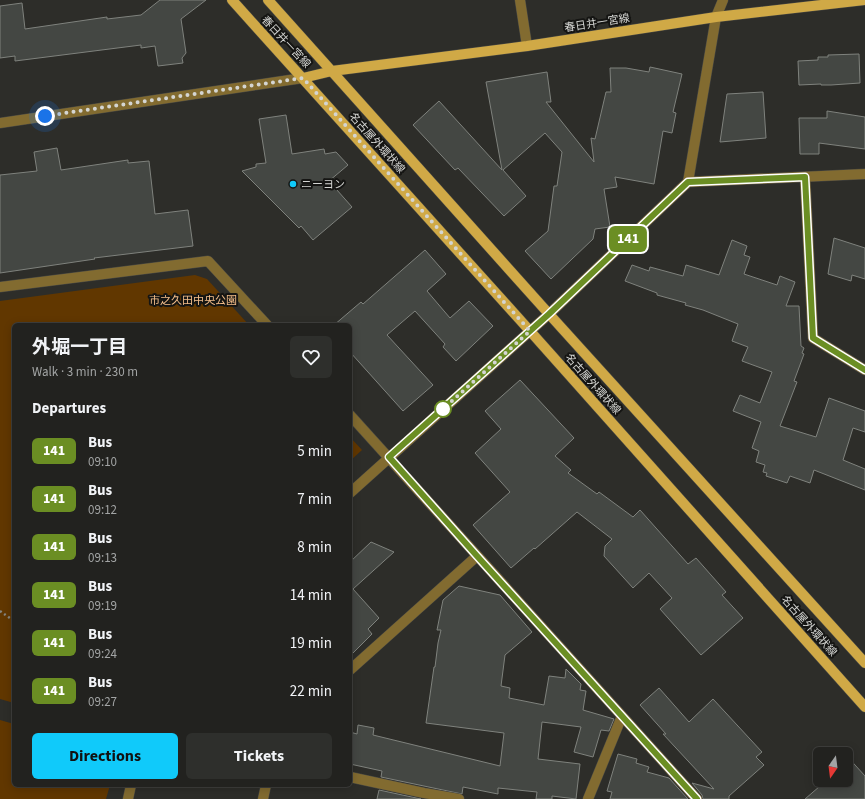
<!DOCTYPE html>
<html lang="en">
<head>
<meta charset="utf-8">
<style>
	:root { --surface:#22221f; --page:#2e2f2c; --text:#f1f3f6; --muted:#a2a4a4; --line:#3f3f3d; --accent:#10cafa }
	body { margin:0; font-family:"Source Sans 3","Noto Sans JP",sans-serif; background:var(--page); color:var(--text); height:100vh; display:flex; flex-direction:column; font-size:15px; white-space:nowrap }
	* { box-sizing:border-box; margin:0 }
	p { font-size:13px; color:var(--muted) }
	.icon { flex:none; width:22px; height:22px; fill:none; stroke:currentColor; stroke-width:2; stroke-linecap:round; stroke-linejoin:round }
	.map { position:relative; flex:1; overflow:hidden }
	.panel { position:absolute; left:12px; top:323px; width:340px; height:464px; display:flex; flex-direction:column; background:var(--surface); border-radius:6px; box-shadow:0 2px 10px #0003,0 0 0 1px var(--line) }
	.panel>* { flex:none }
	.badge { padding:0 8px; border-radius:6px; font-size:14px; line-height:26px }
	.needle { width:26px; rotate:194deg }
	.fabs { position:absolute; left:813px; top:747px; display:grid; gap:8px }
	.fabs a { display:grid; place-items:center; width:40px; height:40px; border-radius:6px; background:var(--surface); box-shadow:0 2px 10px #0003,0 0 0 1px var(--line); font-size:20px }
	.you { position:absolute; width:20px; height:20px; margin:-10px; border:3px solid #fff; border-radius:50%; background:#1a73e8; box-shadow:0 0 0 6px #1a73e833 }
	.map>.badge { position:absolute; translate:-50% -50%; box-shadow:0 0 0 2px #fff }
	h2 { padding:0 20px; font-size:15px; line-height:36px }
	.round { display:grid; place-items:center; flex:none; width:42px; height:42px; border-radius:6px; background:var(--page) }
	.overview { display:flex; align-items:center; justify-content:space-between; height:68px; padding:0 20px }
	h1 { font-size:19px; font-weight:700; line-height:30px }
	.cta { display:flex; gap:8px; margin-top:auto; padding:8px 20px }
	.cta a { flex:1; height:46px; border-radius:6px; background:var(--accent); color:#111; font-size:16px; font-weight:700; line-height:46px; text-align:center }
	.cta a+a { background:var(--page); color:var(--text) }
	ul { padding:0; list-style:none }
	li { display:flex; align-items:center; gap:12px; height:48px; padding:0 20px }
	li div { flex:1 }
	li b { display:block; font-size:15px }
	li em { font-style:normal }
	li .badge { min-width:44px; font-weight:700; text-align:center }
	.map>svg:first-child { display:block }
	.green { fill:#613700 }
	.building { fill:#444743; stroke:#7f827d }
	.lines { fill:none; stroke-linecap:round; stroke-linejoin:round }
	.minor-casing { stroke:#484844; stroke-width:11 }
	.major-casing { stroke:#484844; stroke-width:11 }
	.path { stroke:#858682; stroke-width:2.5; stroke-dasharray:2 3; stroke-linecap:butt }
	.minor { stroke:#826b30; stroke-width:10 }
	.major { stroke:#d0a946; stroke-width:10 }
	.line-casing { stroke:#fff; stroke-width:9 }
	.line { stroke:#6b8e23; stroke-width:6 }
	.walk { stroke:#d4d5d2; stroke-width:4; stroke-dasharray:0 7.2 }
	.poi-dot { fill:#10cafa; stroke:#151513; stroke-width:1.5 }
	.stop-dot { fill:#fff; stroke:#6b8e23; stroke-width:2 }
	.labels { text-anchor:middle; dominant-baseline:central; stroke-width:4; stroke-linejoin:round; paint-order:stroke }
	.street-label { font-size:11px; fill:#d4d5d2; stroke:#151513 }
	.poi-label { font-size:11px; fill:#d4d5d2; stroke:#151513; text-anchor:start }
	.park-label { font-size:11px; fill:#f4be8a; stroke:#151513 }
</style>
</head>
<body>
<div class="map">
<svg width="865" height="799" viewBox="0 0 865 799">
	<rect width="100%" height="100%" fill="#2d2d29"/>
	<path class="green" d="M195 275 207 279 249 325H14V703L0 699V301Z
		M350 437 362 450 350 461Z
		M0 720 14 724V785H110L106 799H0Z"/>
	<path class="building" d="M160 0H206L181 19 186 53 182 58 183 63 158 66 155 46 141 48V45L15 61V56L0 58V6L22 3 25 29 107 17V19L141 15Z
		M859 54 860 83 831 85H821V84L799 85 798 61 818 60V57H828V55Z
		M650 67 682 74 673 112 676 113 672 133 663 131 654 184 615 177 617 187 604 189 610 227 595 229 593 239 551 279 525 251 548 231 554 186H557L562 152 545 133 503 170 526 196 504 216 458 168 455 170 413 125 439 101 502 170 486 82 547 72 551 102H546L594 162 591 138 595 139 606 92H611L610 68H626L649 72Z
		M763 92 766 138 720 142 727 94Z
		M827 111 865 117V149L819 143V154H800L799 118H827Z
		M286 115 292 154 324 149 325 154 336 152 348 165 329 181 352 207 313 240 301 226 299 228 242 171 256 167V164L266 163 259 119Z
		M57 148 61 170 128 160V163L149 161 155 214 188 210 193 246 94 258 95 259 0 273V175L37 171 34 152Z
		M834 238 865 248V279L852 275 851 281 828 274Z
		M732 240 747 246 744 255 750 257 744 274 777 285 780 276 795 282 786 306H799L801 346 804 348 802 353 804 354 794 381 797 382 780 426 816 437 829 398 865 411V432L853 428 843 460 865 469V490L814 470 810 483 790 476 787 483 766 476 767 473 763 472 765 465 756 462 759 451 752 448 761 422 733 411 740 395 760 403 772 372 742 361 748 347 732 341 738 324 703 310 685 305 686 303 657 295V293L625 281 632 265 649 271 650 267 683 276 686 265 719 275Z
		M425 250 446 274 427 291 450 318 469 301 493 326 456 361 443 347 445 344 415 311 387 335 433 385 403 411 350 352V325H334L361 302 363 304Z
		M520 380 574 438 555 456 571 470 568 473 597 494 599 492 633 517 640 510 688 564 696 558 726 592 722 595 743 618 701 655 660 609 672 598 649 573 633 588 604 556 605 546 612 539 577 512 535 549 534 548 511 568 473 525 510 492 475 453 501 429 485 411Z
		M371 542 394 552 353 589 379 618 368 629 372 634 350 656V562Z
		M459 586 500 595 532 632 505 655 501 686 510 688 509 698 544 705 549 676 565 678 566 669 581 684 580 690 586 691 583 710 614 719 609 731 601 730 593 757 574 752 581 727 542 722 538 759 580 764 576 799 552 796V799H536L537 792 498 788V794L463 787 462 794 381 777 382 771 350 764V732L357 734 358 725 374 728 373 735 500 766 504 733 426 723 434 667H435L438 643 441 630H437L443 600Z
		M659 688 689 722 713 699 762 752 756 757 764 765 729 796V799H703L702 795 692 783 714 789 663 734H666L640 705Z
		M618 754 637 759 636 763 649 767 647 772 669 778 688 799H610L612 792 607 791Z
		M846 755 865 776V799H805L827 780H846Z
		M379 790 421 799H377Z"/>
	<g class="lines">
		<g class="minor-casing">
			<path id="minor" d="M520 0 527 46
				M0 123 303 78
				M805 177 813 338 865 370
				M688 182 865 174
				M0 287 208 261 267 325
				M350 415 697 799
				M350 493 549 314 688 182 716 17 723 0
				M350 670 477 556
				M350 777 424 793 459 799
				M128 799 131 785
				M263 799 266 785
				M588 799 622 716"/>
		</g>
		<g class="major-casing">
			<path id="major" d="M232 0 530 331 865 707
				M268 0 549 314 865 663
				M303 78 332 71 527 46 716 17 865 0"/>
		</g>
		<path class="path" d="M0 611 14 621"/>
		<use href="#minor" class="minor"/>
		<use href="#major" class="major"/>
	</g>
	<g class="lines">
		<g class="line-casing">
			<path id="line" d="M697 799 477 556 389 457 549 314 688 182 805 177 813 338 865 370"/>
		</g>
		<use href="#line" class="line"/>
		<path class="walk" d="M45 116 303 78 530 331 443 409"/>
	</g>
	<circle class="poi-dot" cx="293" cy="184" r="4"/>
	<circle class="stop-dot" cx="443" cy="409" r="8"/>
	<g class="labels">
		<g class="street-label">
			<text transform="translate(597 23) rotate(-9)">春日井一宮線</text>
			<text transform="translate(286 42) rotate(47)">春日井一宮線</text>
			<text transform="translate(377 143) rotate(48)">名古屋外環状線</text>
			<text transform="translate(593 384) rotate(48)">名古屋外環状線</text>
			<text transform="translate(809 626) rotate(48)">名古屋外環状線</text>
		</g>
		<g class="poi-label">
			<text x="301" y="184">ニーヨン</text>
		</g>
		<g class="park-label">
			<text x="193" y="300">市之久田中央公園</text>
		</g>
	</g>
</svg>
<div class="fabs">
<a><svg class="needle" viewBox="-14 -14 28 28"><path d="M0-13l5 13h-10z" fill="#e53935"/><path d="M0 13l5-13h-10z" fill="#a2a4a4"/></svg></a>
</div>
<div class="you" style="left:45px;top:116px"></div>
<b class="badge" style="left:628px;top:239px;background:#6b8e23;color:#fff">141</b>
<section class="panel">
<div class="overview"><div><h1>外堀一丁目</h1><p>Walk · 3 min · 230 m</p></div><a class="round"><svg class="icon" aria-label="heart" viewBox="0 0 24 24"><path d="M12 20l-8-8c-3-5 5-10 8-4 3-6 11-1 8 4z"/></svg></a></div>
<h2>Departures</h2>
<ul>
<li><span class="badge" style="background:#6b8e23;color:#fff">141</span><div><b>Bus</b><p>09:10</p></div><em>5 min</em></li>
<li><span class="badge" style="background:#6b8e23;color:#fff">141</span><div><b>Bus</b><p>09:12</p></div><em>7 min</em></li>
<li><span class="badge" style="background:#6b8e23;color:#fff">141</span><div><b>Bus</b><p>09:13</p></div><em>8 min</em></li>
<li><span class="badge" style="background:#6b8e23;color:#fff">141</span><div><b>Bus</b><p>09:19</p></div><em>14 min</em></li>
<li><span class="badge" style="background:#6b8e23;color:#fff">141</span><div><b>Bus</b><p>09:24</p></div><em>19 min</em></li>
<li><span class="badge" style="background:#6b8e23;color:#fff">141</span><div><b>Bus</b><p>09:27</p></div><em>22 min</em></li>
</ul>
<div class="cta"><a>Directions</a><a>Tickets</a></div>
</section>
</div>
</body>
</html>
